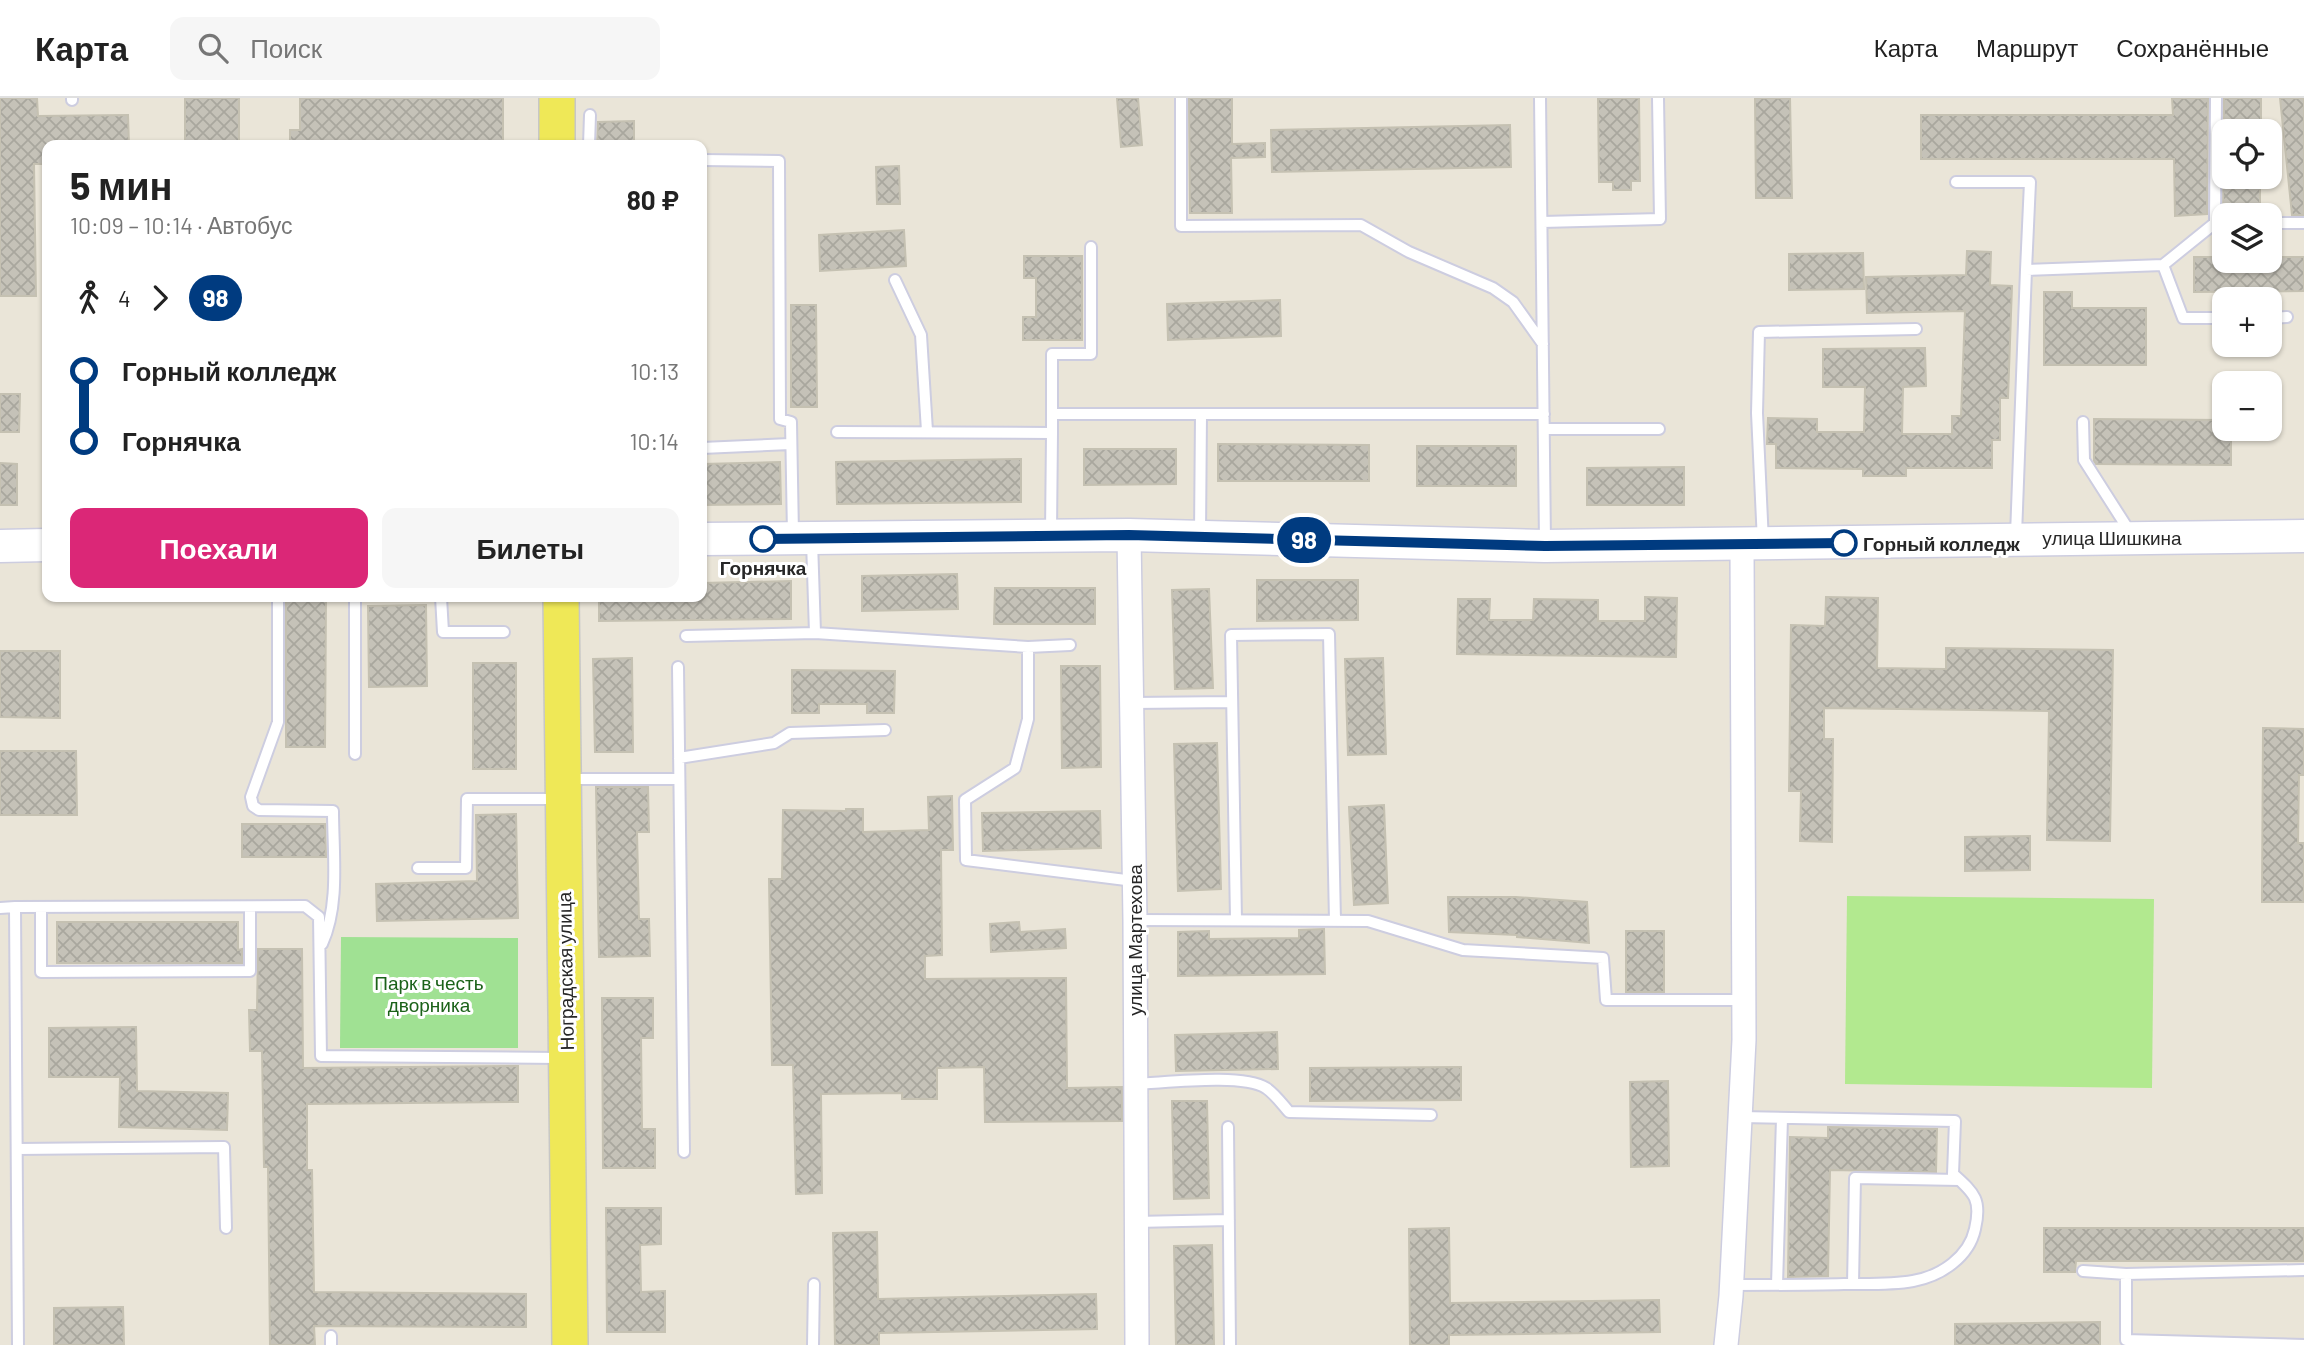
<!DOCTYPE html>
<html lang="ru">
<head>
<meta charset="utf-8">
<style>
	:root { --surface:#fff; --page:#f6f6f6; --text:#222; --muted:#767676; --line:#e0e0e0; --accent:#db2777 }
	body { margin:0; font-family:Barlow,sans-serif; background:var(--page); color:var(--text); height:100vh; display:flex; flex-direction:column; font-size:26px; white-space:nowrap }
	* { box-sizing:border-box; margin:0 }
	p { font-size:23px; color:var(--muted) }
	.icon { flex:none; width:38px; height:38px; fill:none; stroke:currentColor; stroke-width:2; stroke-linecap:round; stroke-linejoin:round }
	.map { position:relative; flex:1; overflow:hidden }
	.sheet { position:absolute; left:42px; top:42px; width:665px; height:462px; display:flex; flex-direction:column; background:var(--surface); border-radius:14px; box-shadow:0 2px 5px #0004 }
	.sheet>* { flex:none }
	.badge { padding:0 14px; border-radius:23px; font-size:24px; line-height:46px }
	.buttons { position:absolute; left:2212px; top:21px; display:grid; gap:14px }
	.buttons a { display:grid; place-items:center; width:70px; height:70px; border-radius:14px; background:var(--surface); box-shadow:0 2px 5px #0004; font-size:35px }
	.map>.badge { position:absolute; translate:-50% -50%; box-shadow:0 0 0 4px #fff }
	.legs { display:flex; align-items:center; gap:10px; height:77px; padding:0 28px; font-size:23px }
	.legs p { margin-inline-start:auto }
	.overview { display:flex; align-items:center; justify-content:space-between; height:119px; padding:0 28px }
	h1 { font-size:38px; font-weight:700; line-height:52px }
	.action { display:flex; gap:14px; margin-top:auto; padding:14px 28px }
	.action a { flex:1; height:80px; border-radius:14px; background:var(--accent); color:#fff; font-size:28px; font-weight:700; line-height:80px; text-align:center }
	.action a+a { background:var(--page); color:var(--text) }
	ul { padding:0 28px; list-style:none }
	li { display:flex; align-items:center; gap:24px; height:70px; font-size:26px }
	li i { display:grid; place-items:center; width:10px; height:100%; margin:0 9px; background:currentColor }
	li i::after { content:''; width:18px; height:18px; margin:-9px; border:5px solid; border-radius:50%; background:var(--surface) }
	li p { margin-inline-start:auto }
	li:first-child i { background:linear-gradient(#0000 50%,currentColor 0) }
	li:last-child i { background:linear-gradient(currentColor 50%,#0000 0) }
	header { display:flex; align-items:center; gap:42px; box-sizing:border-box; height:98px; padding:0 35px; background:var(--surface); border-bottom:2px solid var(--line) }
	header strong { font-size:33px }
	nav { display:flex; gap:38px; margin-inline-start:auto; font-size:24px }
	.search { width:490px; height:63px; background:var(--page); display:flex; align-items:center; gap:18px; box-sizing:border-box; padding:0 24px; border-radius:14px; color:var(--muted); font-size:26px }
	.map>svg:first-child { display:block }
	.green { fill:#a0e193 }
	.pitch { fill:#b2e98f }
	.building { fill:url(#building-cross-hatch); stroke:#c5c1b2; stroke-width:2 }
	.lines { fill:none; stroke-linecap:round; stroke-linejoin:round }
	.lane-casing { stroke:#cdcde0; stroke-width:14 }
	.street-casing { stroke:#cdcde0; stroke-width:26 }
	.secondary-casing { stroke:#cdcde0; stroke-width:35 }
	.primary-casing { stroke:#c7c7c7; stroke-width:38 }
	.lane { stroke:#fff; stroke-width:10 }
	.street { stroke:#fff; stroke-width:23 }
	.secondary { stroke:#fff; stroke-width:32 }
	.primary { stroke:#efe857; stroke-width:35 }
	.line-1-casing { stroke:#fff; stroke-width:16 }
	.line-1 { stroke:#003b80; stroke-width:10 }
	.stop-1-dot { fill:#fff; stroke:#003b80; stroke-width:3.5 }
	.labels { text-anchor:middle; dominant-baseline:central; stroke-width:6; stroke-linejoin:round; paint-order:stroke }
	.street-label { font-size:19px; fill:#272727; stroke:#fff }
	.stop-label { font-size:19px; font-weight:bold; fill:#272727; stroke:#fff; text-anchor:start }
	.park-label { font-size:19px; fill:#1b6219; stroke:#fff }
</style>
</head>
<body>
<header>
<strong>Карта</strong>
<div class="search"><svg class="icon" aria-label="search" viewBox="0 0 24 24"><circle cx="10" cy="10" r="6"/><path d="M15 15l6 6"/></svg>Поиск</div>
<nav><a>Карта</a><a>Маршрут</a><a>Сохранённые</a></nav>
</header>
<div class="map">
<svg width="2304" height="1247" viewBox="0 0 2304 1247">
	<defs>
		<pattern id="building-cross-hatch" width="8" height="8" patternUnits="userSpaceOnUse" patternTransform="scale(1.75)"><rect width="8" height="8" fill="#c5c2b8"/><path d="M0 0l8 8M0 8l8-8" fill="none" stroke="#a9a79e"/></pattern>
	</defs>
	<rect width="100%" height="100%" fill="#eae5d8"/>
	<path class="green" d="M341 839 518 840V950H340Z"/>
	<path class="pitch" d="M1847 798 2154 801 2152 990 1845 986Z"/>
	<path class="building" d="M0 0H37L38 18 128 17 129 47H47V66H34L36 198H0Z
		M185 0H239V47H185Z
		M300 0H503V47H290V32H300Z
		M1117 0H1138L1142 47 1121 49Z
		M1189 0H1232V46L1265 45V59L1231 60 1232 115H1190Z
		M1598 0H1639L1640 83H1631V92H1613V84H1599Z
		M1755 0H1790L1792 100H1756Z
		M2172 0H2208L2207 116 2175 118 2174 61H1921V17H2173Z
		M2224 0H2261V33H2224V79H2260V113L2223 115Z
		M2280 0H2304V117H2292Z
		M634 23V47H597L598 24Z
		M1510 27 1511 69 1272 74 1271 32Z
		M899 68 900 106H877L876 69Z
		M904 132 906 168 820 173 819 137Z
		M1967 153 1991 154 1990 187 2012 188 2008 300H2000V342H1992V370H1906V378H1863V371L1776 370V346H1767L1768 320 1817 321V334H1864L1865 289H1823V251L1925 250 1926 288 1903 289 1902 336H1952V318H1961L1965 213 1867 215 1866 179 1966 177Z
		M1863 155 1864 191 1789 192V156Z
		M1024 158H1082V242H1023V219H1036V180H1024Z
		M2194 159H2224V163H2270V159H2304V193L2194 194Z
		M2044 194H2072V210H2146V267H2044Z
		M1280 202 1281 238 1168 242 1167 206Z
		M791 207H816L817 309H791Z
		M0 296H20L19 334H0Z
		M2094 321 2224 322V331H2231V367L2096 366 2094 363Z
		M1218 346 1369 347V383H1218Z
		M1417 348H1516V388H1417Z
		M1084 351H1176V386L1084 387Z
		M1021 361V404L837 406 836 364Z
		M780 364 781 406 702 407V366Z
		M0 365 17 366V407H0Z
		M1684 369V407H1587V370Z
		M957 476 958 511 862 513V478Z
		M1257 482H1358V522L1257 523Z
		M791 483V521L599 523V499H702V485Z
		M995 490H1095V526H994Z
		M1209 491 1213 590 1175 591 1172 492Z
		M286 499H326L325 649H286Z
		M1645 499 1677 500 1676 559 1457 556 1458 501H1490L1489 522H1533L1534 501 1598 502V523H1645Z
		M1826 499 1878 500 1877 570 1946 571V550L2113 552 2110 743 2047 742 2049 613 1824 610V641H1833L1832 744 1800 743 1801 693H1789L1791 527 1825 528Z
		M426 507 427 588 369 589 368 508Z
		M0 553H60V620L0 619Z
		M632 560 633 654H595L593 561Z
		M1383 560 1386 656 1348 657 1345 561Z
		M473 565H516V671H473Z
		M1061 568H1100L1101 669 1062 670Z
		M792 572 895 573 894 615H867V606H819V615H792Z
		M2263 630 2304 631V677H2299L2298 745H2304V804H2262Z
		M1217 645 1221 791 1178 793 1174 646Z
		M0 653H76L77 717H0Z
		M596 689H648L649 734H637L639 821H649L650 858 599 859Z
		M952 698 953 752H941L942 857 925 858V881L1066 880 1067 990 1122 989V1023L985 1024 984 969 937 970V1001H902V995L821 996 822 1095 796 1096 793 967H772L769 781H782L783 712 846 713V711H863V734L929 732 928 699Z
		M1384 707 1388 805 1354 807 1349 709Z
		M1100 713 1101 750 983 753 982 715Z
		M516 716 518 820 377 823 376 786 477 783 476 717Z
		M242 726H325L326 759H242Z
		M2030 738V772L1965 773V739Z
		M1448 799H1516L1587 804 1589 845 1517 839V837L1449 834Z
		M57 824H238V852L242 851V865H57Z
		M1019 824 1020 834 1065 831 1066 850 991 854 990 826Z
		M1324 831 1325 876 1178 878V834L1209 833V841L1299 840V832Z
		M1626 833H1664V894H1626Z
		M258 851H302L303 970 518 968V1004L307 1006V1072H312L314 1194 526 1196V1229L314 1228 315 1247H270L268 1069H264L262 953H250L249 912H257Z
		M602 900H653V940H641L642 1031H655V1070H603Z
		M136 929 137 993 228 995 227 1032 119 1029 120 979H49V930Z
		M1277 934 1278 971 1176 973 1175 937Z
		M1461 969V1002L1310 1003V970Z
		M1668 983 1669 1068 1631 1069 1630 984Z
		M1172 1003H1207L1209 1100 1174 1101Z
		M1828 1029 1937 1031 1936 1074 1830 1072 1828 1178 1788 1179 1790 1039 1828 1040Z
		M606 1110H661V1146L640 1147 641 1194 665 1193V1234H607Z
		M1449 1130 1450 1205 1659 1202 1660 1234 1449 1237V1247H1410L1409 1131Z
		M2044 1130H2304V1163H2076L2075 1174H2044Z
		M877 1134 878 1201 1096 1196 1097 1231 879 1235V1247H835L833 1135Z
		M1212 1147 1214 1247H1176L1174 1148Z
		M123 1209 124 1247H54V1210Z
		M2100 1224V1247H1955V1226Z"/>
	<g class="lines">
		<g class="lane-casing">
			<path id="lane" d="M72 0V2
				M1181 0V128L1361 127 1409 154 1493 190 1513 204 1543 246
				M1540 0 1545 445
				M2216 0 2215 125 2163 167 2183 220H2224
				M589 47 590 17
				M702 62 779 63 780 321 791 324 793 437
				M1956 84H2030L2026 172
				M1542 124 1660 121 1658 0
				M2270 125H2304
				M895 182 921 237 927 333
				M2270 220 2287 219
				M1052 316H1544
				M2083 324 2084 362 2130 434
				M1544 331H1659
				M837 334 1052 335 1051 435
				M1052 335V256H1091V149
				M702 350 790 346
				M1200 436 1201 316
				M2016 437 2026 172 2163 167
				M812 443 815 535
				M1763 444 1757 315 1759 234 1916 231
				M278 499V624L251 699 253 708 259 712 333 713C333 755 340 807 322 846
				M355 499V656
				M441 499 443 534H504
				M686 538 815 535 1028 549 1070 547
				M1028 549V621L1015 670 965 702 966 762 1134 783
				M678 569 684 1054
				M1132 605 1232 604
				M679 660 774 645 790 635 885 632
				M569 681H679
				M418 770H466L467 701H561
				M15 809 305 808 319 819 321 958 561 960
				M41 809V874L250 873V809
				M0 810 15 809 18 1247
				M1135 822 1368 823 1463 852 1603 860 1606 902H1744
				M1236 822 1231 537 1329 536 1335 823
				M1134 986C1165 985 1242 975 1266 990 1275 996 1282 1006 1289 1014L1431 1017
				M1228 1029 1230 1247
				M17 1051 224 1049 226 1130
				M1135 1124 1229 1122
				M2083 1173 2126 1176 2304 1172
				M2126 1176V1242L2304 1247
				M1853 1186 1855 1080 1959 1082
				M1731 1187C1769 1187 1806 1187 1844 1186 1866 1186 1891 1187 1913 1183 1941 1178 1969 1159 1975 1131 1982 1101 1974 1095 1953 1076L1955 1023 1740 1019
				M1777 1187 1782 1020
				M331 1247V1238
				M813 1247 814 1186"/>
		</g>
		<g class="street-casing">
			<path id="street" d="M1129 437 1135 822 1137 1247
				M1726 1247 1731 1198 1744 942 1742 447"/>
		</g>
		<g class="secondary-casing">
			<path id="secondary" d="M702 441 1129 437 1545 448 2304 438
				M0 448 47 447"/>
		</g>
		<g class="primary-casing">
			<path id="primary" d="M557 0V47
				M561 499 570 1247"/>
		</g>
		<use href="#lane" class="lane"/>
		<use href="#street" class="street"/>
		<use href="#secondary" class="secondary"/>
		<use href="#primary" class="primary"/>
	</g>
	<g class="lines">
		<g class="line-1-casing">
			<path id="line-1" d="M763 441 1129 437 1545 448 1844 445"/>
		</g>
		<use href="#line-1" class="line-1"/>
	</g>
	<g class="stop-1-dot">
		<circle cx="763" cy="441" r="12"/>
		<circle cx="1844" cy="445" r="12"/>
	</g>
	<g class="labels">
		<g class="street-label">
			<text x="2112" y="439">улица Шишкина</text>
			<text transform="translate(1134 842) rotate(-90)">улица Мартехова</text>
			<text transform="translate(565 873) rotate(-91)">Ноградская улица</text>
		</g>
		<g class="stop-label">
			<text x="1863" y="445">Горный колледж</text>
			<text x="763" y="469" text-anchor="middle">Горнячка</text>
		</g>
		<g class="park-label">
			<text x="429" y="884">Парк в честь<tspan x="429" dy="22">дворника</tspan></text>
		</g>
	</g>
</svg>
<div class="buttons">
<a><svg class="icon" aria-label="locate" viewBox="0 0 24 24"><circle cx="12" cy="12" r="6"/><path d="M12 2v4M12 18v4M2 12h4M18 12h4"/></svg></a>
<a><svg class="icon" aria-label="layers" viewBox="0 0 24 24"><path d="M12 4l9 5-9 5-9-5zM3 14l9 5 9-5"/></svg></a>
<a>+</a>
<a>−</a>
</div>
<b class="badge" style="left:1304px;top:442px;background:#003b80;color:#fff">98</b>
<section class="sheet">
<div class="overview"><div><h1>5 мин</h1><p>10:09 – 10:14 · Автобус</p></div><b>80 ₽</b></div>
<div class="legs"><svg class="icon" aria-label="walk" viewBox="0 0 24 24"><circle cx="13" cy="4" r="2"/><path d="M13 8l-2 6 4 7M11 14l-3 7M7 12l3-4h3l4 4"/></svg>4<svg class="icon" aria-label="forward" viewBox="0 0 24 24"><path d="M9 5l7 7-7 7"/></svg><b class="badge" style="background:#003b80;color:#fff">98</b></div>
<ul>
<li><i style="color:#003b80"></i><b>Горный колледж</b><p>10:13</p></li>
<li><i style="color:#003b80"></i><b>Горнячка</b><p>10:14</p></li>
</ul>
<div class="action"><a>Поехали</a><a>Билеты</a></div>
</section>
</div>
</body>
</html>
